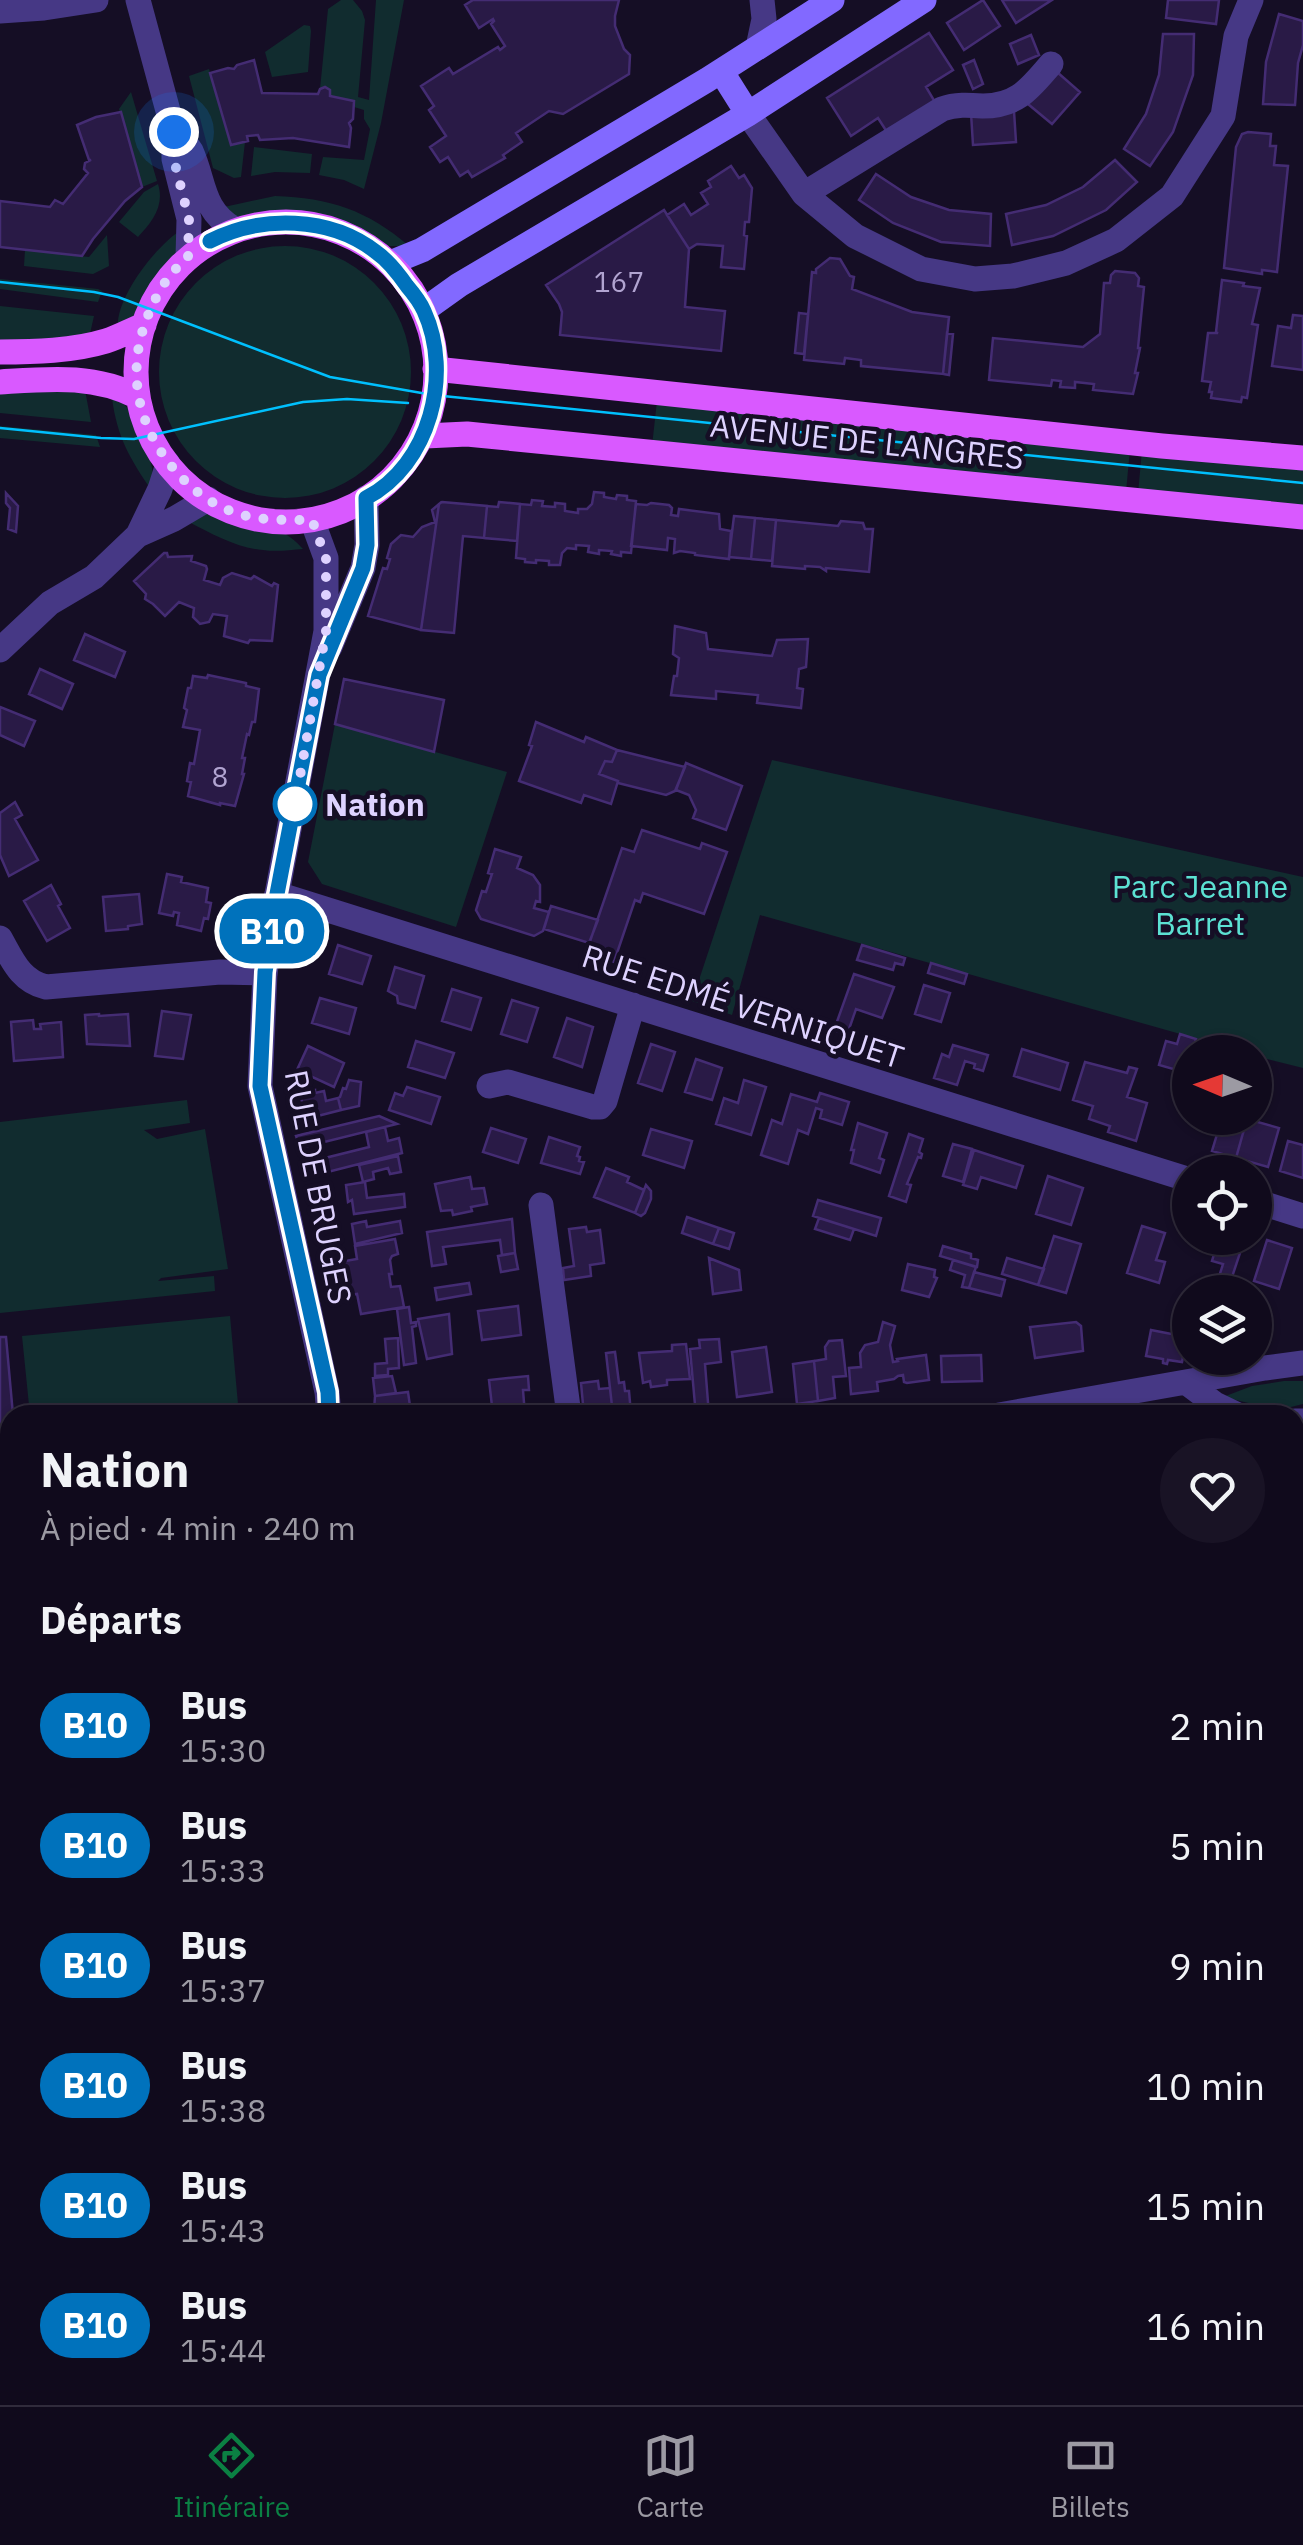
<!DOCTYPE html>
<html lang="fr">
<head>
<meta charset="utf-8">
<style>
	:root { --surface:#100a1c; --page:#191325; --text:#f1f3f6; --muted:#9c9aa3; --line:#302b3b; --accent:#0b8043 }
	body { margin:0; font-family:"IBM Plex Sans",sans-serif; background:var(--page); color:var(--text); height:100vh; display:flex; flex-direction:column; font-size:38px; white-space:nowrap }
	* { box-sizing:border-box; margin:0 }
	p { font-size:32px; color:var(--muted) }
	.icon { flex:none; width:55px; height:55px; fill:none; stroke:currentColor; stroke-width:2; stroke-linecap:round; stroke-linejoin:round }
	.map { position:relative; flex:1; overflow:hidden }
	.panel { position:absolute; left:0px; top:1405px; width:1305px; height:1000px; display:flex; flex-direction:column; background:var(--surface); border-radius:30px 30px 0 0; box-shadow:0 2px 8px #0004,0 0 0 2px var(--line) }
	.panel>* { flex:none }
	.badge { padding:0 20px; border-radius:32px; font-size:35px; line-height:65px }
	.needle { width:65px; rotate:272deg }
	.tools { position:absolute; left:1172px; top:1035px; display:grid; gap:20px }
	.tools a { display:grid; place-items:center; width:100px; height:100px; border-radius:50%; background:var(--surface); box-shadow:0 2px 8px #0004,0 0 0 2px var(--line); font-size:50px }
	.you { position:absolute; width:50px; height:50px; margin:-25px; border:8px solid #fff; border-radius:50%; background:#1a73e8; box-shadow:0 0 0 15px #1a73e833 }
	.map>.badge { position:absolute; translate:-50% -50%; box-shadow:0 0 0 5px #fff }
	h2 { padding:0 40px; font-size:38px; line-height:90px }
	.round { display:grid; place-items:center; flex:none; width:105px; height:105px; border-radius:52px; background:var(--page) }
	.headline { display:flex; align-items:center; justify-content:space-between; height:170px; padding:0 40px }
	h1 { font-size:48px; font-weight:700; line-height:75px }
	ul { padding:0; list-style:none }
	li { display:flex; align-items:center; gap:30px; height:120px; padding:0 40px }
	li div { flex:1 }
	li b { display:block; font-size:38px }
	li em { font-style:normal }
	li .badge { min-width:110px; font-weight:700; text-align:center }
	.tabs { display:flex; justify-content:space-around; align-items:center; height:140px; border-top:2px solid var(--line); background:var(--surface); font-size:28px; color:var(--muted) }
	.tabs a { display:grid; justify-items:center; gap:5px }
	.tabs .current { color:var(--accent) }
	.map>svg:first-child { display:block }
	.green { fill:#112c2f }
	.water { fill:#091643 }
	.building { fill:#291a46; stroke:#442c73; stroke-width:2.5 }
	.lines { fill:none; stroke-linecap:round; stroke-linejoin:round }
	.minor { stroke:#463885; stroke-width:25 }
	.tertiary { stroke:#463885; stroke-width:25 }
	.secondary { stroke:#8269ff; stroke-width:25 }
	.primary { stroke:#d959ff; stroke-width:25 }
	.tram { stroke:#00c0fd; stroke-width:2.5 }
	.line-casing { stroke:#fff; stroke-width:22 }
	.line { stroke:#0072bc; stroke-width:15 }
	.walk { stroke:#ded2ff; stroke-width:10; stroke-dasharray:0 18 }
	.stop-dot { fill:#fff; stroke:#0072bc; stroke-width:5 }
	.labels { text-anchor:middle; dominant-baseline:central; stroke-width:9; stroke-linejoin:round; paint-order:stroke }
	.number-label { font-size:28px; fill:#b1a4d1 }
	.street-label { font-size:32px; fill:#ded2ff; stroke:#150e25 }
	.stop-label { font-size:32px; font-weight:bold; fill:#ded2ff; stroke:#150e25; text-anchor:start }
	.park-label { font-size:32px; fill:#5ce1d3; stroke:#150e25 }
</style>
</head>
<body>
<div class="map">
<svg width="1303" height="2405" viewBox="0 0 1303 2405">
	<rect width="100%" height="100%" fill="#150e25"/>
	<path class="green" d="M341 0H353L362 11 365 20 358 97 369 100 376 0H404L381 123 364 189 344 180 319 175 323 157 364 160 370 129 364 119V110L354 107V101L330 96V90L325 87 320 89 328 9Z
		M304 25 310 26 311 31 308 72 272 77 265 52Z
		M209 69 230 144 245 142 241 177 234 178 213 168 189 76Z
		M131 92 157 181 142 187 119 109Z
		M254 147 312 154 310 173 275 172 251 176Z
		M158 184C165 206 152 222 138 237L119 222 144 192Z
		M275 196C330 198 367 210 409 246H380L348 228 299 217 245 219 233 215 224 207Z
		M181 230 179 253 175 260 154 285 130 321 118 330C114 299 156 246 181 230Z
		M107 235 109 266 93 274 24 266 25 250 89 257Z
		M159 372a126 126 0 1 1 252 0a126 126 0 1 1-252 0Z
		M0 279 98 289 102 291 98 302 0 289Z
		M0 306 94 316 89 338 0 342Z
		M85 390 91 422 0 413V392Z
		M112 398C134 406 131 418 139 436 150 459 155 465 152 491 130 459 117 437 112 398Z
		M657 401 1130 449 1126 492 652 446Z
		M0 426 96 435 100 447 0 438Z
		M1142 450 1303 466V511L1138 494Z
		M205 510C218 515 231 521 244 523 271 528 284 528 303 549 290 550 276 552 263 550 237 548 212 534 189 522Z
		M335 724 507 772 456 927 322 884 308 862Z
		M772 760 1303 877V1068L1255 1056V1052H1244L760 915 732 1015 692 1001Z
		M187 1100 190 1123 144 1130 157 1139 205 1129 228 1269 161 1278 158 1281 214 1276 215 1291 0 1313V1122Z
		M230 1316 239 1415H30L22 1336Z
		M1284 1381H1303V1404L1279 1410 1223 1397 1252 1386Z
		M510 2395H1065L1045 2405H414Z"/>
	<path class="water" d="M1295 2361H1303V2405H1045L1065 2395H1295Z"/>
	<path class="building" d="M473 0H619L615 16V26L624 49 630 55 629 74 563 114 549 111 516 133 522 142 503 155 505 158 472 177 468 171 460 176 448 157 440 162 430 147 446 136 429 110 434 106 421 86 449 68 453 74 498 47 500 50 505 46 491 24 494 21 493 19 479 28 465 5Z
		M983 0 1000 26 964 50 947 23Z
		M1002 0H1052L1016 23Z
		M1168 0H1219L1216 24 1166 18Z
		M1279 14 1303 21V45L1298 63 1295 105 1263 104 1266 62Z
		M929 33 953 70 926 87 935 102 887 132 878 118 851 136 827 98Z
		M1163 34H1194L1193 75 1173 132 1150 166 1124 149 1146 114 1159 75Z
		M1031 35 1039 55 1018 64 1010 44Z
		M254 60 262 93 318 94 320 89 325 87 330 90V96L354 101 353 119 349 123 351 128 349 147 293 138 260 140 258 135 247 136 248 141 231 145 210 73 228 68 234 69 237 65Z
		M974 60 983 84 973 89 963 65Z
		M1057 72 1080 92 1052 124 1028 104Z
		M1014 111 1016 142 973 145 971 113Z
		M121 112 142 187 125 201 93 239 82 256 0 247V201L50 207 55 200 63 204 88 173 84 169 85 163 91 160H89L77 125 96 117Z
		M1248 132 1271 134 1270 146H1276L1274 165 1288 166 1277 272 1262 270V274L1224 268 1236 147 1242 134Z
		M1115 160 1137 182 1106 210 1053 236 1012 245 1006 214 1046 205 1083 187Z
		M731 166 739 178 744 175 752 188 749 222H745L744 235 747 236 744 269 721 267 723 246 697 244 689 249 667 215 684 204 691 215 708 204 701 193 711 187 708 181Z
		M876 174 911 197 949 210 991 214 990 246 941 242 893 223 859 200Z
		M664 210 689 249 685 307 725 311 721 351 560 335 562 312 559 304 546 285Z
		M830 258 840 259 850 276 854 277 852 289 912 312 949 317 943 374 861 366V360L845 358 844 364 804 360 812 272 816 273V269Z
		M1115 271 1135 273 1139 278 1138 286 1144 287 1138 348H1140L1135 373H1138L1133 394 1093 390 1094 384 1075 382V388L1060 387 1061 381 1052 380 1051 386 989 380 993 338 1083 347 1100 334 1104 283H1110L1111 275Z
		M1222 280 1244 283 1243 286 1260 288 1252 324 1258 325 1247 398 1242 397 1241 402 1211 398 1212 392H1209L1211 382 1202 381 1208 333H1218L1216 332Z
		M799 313 808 314 804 354 795 353Z
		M1293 315 1303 316V370L1272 366 1278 326 1291 328Z
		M947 333 953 334 949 375 943 374Z
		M594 492 604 493V497L616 499 617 495 627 496V500L636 501 631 553 621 552V556L611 554 612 551 599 550V554L588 552 589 546 576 545V549L567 548 562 553 560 565H549V561L536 560V563L525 562V559L516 558 520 504 531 505 532 500 543 501 542 506 555 507V503L565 504V511L578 513V509H587L592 504Z
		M6 493 18 506 16 532 8 529 10 508 6 503Z
		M442 502 487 506 484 538 463 536 454 633 421 630 439 504Z
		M499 502 520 504 517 541 484 538 487 506 498 507Z
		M651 503 669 505 672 508 671 515 678 516 679 509 719 514 720 529 731 531 729 559 695 555V553L680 551 674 553 675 539 668 538 667 550 631 546 636 504 647 505Z
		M439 504 421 630 368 616 383 568 387 569 390 559 387 558 391 544 401 535 413 537 422 527 435 522 432 510Z
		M734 516 755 518 751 559 729 557Z
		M755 518 776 520 772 561 751 559Z
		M776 520 838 526 841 521 863 523 865 529H873L869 572 826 568V571L820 567 805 566V569L772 566Z
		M164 553H167L168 557 192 556 191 561 206 566 207 569 204 580 220 585 223 578 232 573 251 579 254 576 272 586 274 583 278 585 272 641 250 640 248 643 224 636 227 616 213 614 209 622 200 624 193 617 194 608 179 602 165 616 153 604 145 599 146 594 134 581Z
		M675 626 706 633 708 649 772 656 777 640 808 639 806 667 799 669 797 688 803 689 801 708 757 703 758 695 716 691V699L671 695 674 676H677L679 658 673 654Z
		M85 634 125 652 115 677 74 660Z
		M40 669 73 684 62 709 29 694Z
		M208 675 246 683V686L259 689 255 722H252L249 735 247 734 242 758H245L242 774H244L235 806 220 803V805L188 796 191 782 187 781 190 763 194 764 200 730 183 727 187 710 184 708 188 688H191L193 676 207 678Z
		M344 679 444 700 434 752 335 724Z
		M0 707 35 721 24 746 0 735Z
		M536 722 584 742 586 737 617 750 612 762 605 761 599 774 618 781 611 804 584 795 581 803 519 781 532 746 529 745Z
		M617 750 685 767 675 791 666 795 618 783V781L599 774 605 761 612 762Z
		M686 763 742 786 726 830 693 818 696 810 689 795 676 790Z
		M15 802 22 815 15 819 38 860 9 876 0 855V813Z
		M642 830 700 849 702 843 727 852 704 914 643 893 640 902 635 900 614 962 586 953 622 848 634 852Z
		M495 849 521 857 517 868 533 875 540 885V902L536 901 534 908 549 912 543 931 534 936 481 919 476 910 482 891 486 892 492 874 488 873Z
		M167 874 182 877 181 882 208 888 206 902 211 903 208 919 204 918 201 931 177 925 179 913 174 912 173 916 159 913Z
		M51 885 61 904 58 906 70 928 47 941 24 901Z
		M139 894 142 924 128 926V929L106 931 103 897Z
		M551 906 598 920 589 943 544 929Z
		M338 945 371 956 362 984 329 974Z
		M862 945 905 958 903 965 895 963 893 970 857 960Z
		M931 963 967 974 964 984 928 973Z
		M395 967 424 976 415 1008 398 1003 397 996 388 991Z
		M854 974 894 987 882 1018 856 1009 847 1035 834 1030Z
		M924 985 950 993 941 1022 915 1014Z
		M452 989 481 998 471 1030 442 1021Z
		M320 998 356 1008 349 1034 312 1023Z
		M512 1000 538 1008 527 1042 501 1034Z
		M162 1011 191 1015 183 1059 155 1056Z
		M99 1014V1016L128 1014 130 1046 87 1044 85 1015Z
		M567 1018 593 1027 582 1067 554 1057Z
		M33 1020 34 1029H41L40 1024 61 1022 63 1057 14 1061 11 1022Z
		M1180 1034 1196 1039 1192 1052H1190L1187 1073 1159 1065 1166 1041 1177 1044Z
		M416 1041 454 1053 445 1078 408 1067Z
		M651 1044 675 1052 662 1091 638 1083Z
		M953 1045 988 1055 983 1071 974 1068 975 1064 965 1061 957 1085 934 1078 942 1054 949 1057Z
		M308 1046 344 1063 334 1087 297 1070Z
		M1022 1049 1068 1063 1060 1090 1014 1076Z
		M696 1059 722 1068 712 1100 685 1092Z
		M1085 1062 1127 1073 1129 1067 1137 1069 1127 1097 1147 1103 1136 1141 1108 1132 1110 1126 1089 1119 1093 1106 1073 1100Z
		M349 1080 361 1082 359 1106 341 1110 338 1098 340 1097 343 1088 346 1089Z
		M744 1080 766 1087 751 1135 716 1124 724 1098 738 1103Z
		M407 1087 440 1097 431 1124 389 1110 395 1093 403 1096Z
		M315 1090V1093L324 1091 326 1101 338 1098 341 1110 306 1119 300 1093Z
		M820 1093 849 1102 842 1125 820 1118 822 1110 816 1108 808 1134 798 1130 788 1164 761 1155 772 1120 782 1124 791 1094 817 1102Z
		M379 1116 397 1124 300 1148 296 1136Z
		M1222 1118 1247 1119 1236 1158 1212 1151Z
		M1247 1119 1279 1128 1268 1167 1236 1158Z
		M858 1123 887 1133 879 1158 884 1160 880 1173 851 1163 854 1150H851Z
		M385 1127 388 1141 399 1138 402 1153 316 1175 313 1161 369 1147 366 1132Z
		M491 1128 526 1139 518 1163 483 1152Z
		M651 1129 692 1141 684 1168 643 1155Z
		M909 1134 923 1139 919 1152 922 1154 921 1158 918 1157 907 1184 911 1185 906 1202 889 1196Z
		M549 1137 580 1147 577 1156 580 1157 579 1161 584 1162 580 1174 541 1163Z
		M1288 1141 1303 1145V1178L1280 1171Z
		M953 1144 972 1149 963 1182 943 1176Z
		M974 1150 1023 1166 1016 1188 981 1177 977 1189 963 1185Z
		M398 1156 401 1172 390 1174 388 1168 373 1172 374 1179 363 1182 359 1165Z
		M606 1168 629 1177 627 1182 644 1190 635 1213 594 1197Z
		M1048 1176 1083 1188 1071 1225 1036 1214Z
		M470 1177 472 1189 484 1188 487 1204 471 1207 472 1211 453 1215 452 1210 441 1211 435 1184Z
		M365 1182 367 1198 404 1194 405 1207 354 1214 352 1200 348 1202 346 1185Z
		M646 1185 651 1191V1199L645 1213 641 1216 635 1213Z
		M818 1200 881 1218 876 1236 813 1216Z
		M687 1217 719 1228 713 1244 682 1233Z
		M819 1218 854 1229 850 1240 815 1229Z
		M512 1219 515 1253 502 1255 500 1240 443 1247 446 1264 432 1266 427 1232Z
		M366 1221 367 1227 400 1221 402 1233 355 1244 352 1224Z
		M1142 1226 1165 1233 1156 1260 1165 1262 1159 1283 1127 1273Z
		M586 1227 587 1232 600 1230 604 1263 590 1265 591 1276 564 1280 563 1268 574 1266 569 1229Z
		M719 1228 734 1233 729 1249 713 1244Z
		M1054 1236 1081 1244 1066 1293 1038 1285Z
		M1219 1238H1245L1230 1283 1218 1280 1223 1264 1212 1261Z
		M395 1239 398 1254 392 1256 390 1260 392 1274H389L391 1287 400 1286 404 1307 361 1314 357 1294 349 1295 347 1281 337 1283 333 1263 357 1259 355 1246Z
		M1267 1240 1292 1248 1279 1289 1254 1281Z
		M943 1246 971 1254V1258L978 1260 977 1267 940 1256Z
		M515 1253 518 1269 501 1272 498 1256Z
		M709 1258 739 1270 741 1290 713 1294Z
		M1007 1258 1044 1269 1038 1285 1002 1274Z
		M953 1260 976 1267 969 1288 962 1287 965 1275 950 1270Z
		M908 1264 935 1270 934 1277 937 1278 929 1297 902 1290Z
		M974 1272 1005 1280 1001 1296 969 1288Z
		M469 1283 471 1294 437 1300 435 1288Z
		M518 1306 521 1335 482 1340 478 1311Z
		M409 1307 411 1323 416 1322V1326L412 1327 416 1363 404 1365 397 1309Z
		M449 1314 452 1354 427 1359 418 1319Z
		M883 1322 895 1326 890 1345 893 1362 898 1361 897 1359 926 1355 929 1380 907 1383 904 1382 903 1375 898 1376 894 1379 877 1382 878 1391 851 1394 849 1368 861 1367 860 1353 865 1345 878 1342Z
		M1076 1322 1081 1326 1083 1351 1035 1358 1030 1327Z
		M1151 1330 1187 1337 1182 1362 1168 1360 1167 1364 1163 1363V1359L1146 1356Z
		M0 1337H6L13 1415H10V1432L1 1433 2 1439H7L8 1453 5 1483 0 1497Z
		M398 1338 399 1368 388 1369V1375L375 1376V1364L387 1363 385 1339Z
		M719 1339 721 1362 705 1364 709 1415H693L692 1406 695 1405 690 1349 700 1348 699 1340Z
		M842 1340 846 1376 833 1377 835 1398 818 1401 814 1361 826 1359 825 1347 829 1341Z
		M686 1344 690 1379 667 1380V1385L651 1387 650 1381 643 1383 639 1353 672 1351V1345Z
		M766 1347 772 1392 737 1397 732 1352Z
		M615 1352 619 1383 624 1382 625 1391H629L631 1414 613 1415 606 1353Z
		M981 1355 982 1381 942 1382 941 1356Z
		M814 1361 818 1401 797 1404 793 1364Z
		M392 1376 396 1393 375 1396 373 1378Z
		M528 1376 529 1390H523L525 1415H493L489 1380Z
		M598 1381 599 1389 610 1388 613 1415H584L581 1383Z
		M408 1392 410 1406 374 1411 375 1396Z
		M1295 1620 1303 1624V1657L1300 1663 1295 1660Z
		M1295 1740 1303 1743V1780L1295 1777Z
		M0 2356 10 2357V2385L0 2384Z"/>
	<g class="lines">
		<path class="minor" d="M138 0 174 133V159L189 219 188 258
			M0 11 44 8 96 0
			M758 47 764 19 762 0
			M748 114 804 194 855 236 921 269 975 279 1013 276 1066 263 1116 240 1172 196 1223 116 1236 36 1251 0
			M174 133C180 138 187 144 191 151 205 182 201 209 234 229
			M804 194 942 109C956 104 969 105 983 106 1018 106 1030 88 1051 64
			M138 535 174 519 208 499
			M0 650 50 603 94 577 138 535 160 489 168 464
			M277 894 1190 1180
			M0 938C12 959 20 981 46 987L220 972 265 973
			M489 1086 508 1082 593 1107H600L605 1101 633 1005
			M1255 1201 1303 1216
			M541 1205 569 1415
			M1187 1383 1215 1404 1238 1415
			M999 1415 1265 1368 1303 1363
			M1295 1421H1303
			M0 1535 10 1534
			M1295 1992 1303 2028
			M0 2089 1 2067 10 2055
			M0 2153 10 2154
			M1295 2269 1303 2273
			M0 2310 10 2317"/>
		<path class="tertiary" d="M312 520 326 558V631L277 894 265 973 260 1086 327 1392 329 1415
			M330 647 363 568 367 545 366 498
			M267 2405 268 2395"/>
		<path class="secondary" d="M721 71 748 114
			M390 263 422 250 707 80 832 0
			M424 310 459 285 748 114 924 0"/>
		<path class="primary" d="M136 372a150 150 0 1 1 300 0a150 150 0 1 1-300 0Z
			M0 352C34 352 73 351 106 341 119 337 131 330 144 325
			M435 369 1162 446 1303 458
			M0 382C48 379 94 374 138 397
			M425 436 467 434 1303 517"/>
		<path class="tram" d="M0 282 94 292 118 297 330 377 433 395 1303 483
			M0 428 101 438 134 439 303 402 347 399 408 403"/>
	</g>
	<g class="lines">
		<g class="line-casing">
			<path id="line" d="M210 241C261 215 330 216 376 252 389 261 398 273 407 286 413 293 420 302 424 311 453 374 430 465 366 498L367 545 363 568 319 675 277 894 265 972 260 1086 328 1392 329 1415"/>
		</g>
		<use href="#line" class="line"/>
		<path class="walk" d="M174 132V160L189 219 188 258C169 272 158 292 149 313 123 374 139 435 185 481 198 494 217 507 236 513 260 521 287 520 312 520L326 558V631L295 804"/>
	</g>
	<circle class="stop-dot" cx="295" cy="804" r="20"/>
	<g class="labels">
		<g class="number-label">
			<text x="619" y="281">167</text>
			<text x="220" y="776">8</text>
		</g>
		<g class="street-label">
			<text transform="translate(867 441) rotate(6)">AVENUE DE LANGRES</text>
			<text transform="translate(743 1006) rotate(18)">RUE EDMÉ VERNIQUET</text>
			<text transform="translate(319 1187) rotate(79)">RUE DE BRUGES</text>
		</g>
		<g class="stop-label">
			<text x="325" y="804">Nation</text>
		</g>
		<g class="park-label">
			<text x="1200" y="886">Parc Jeanne<tspan x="1200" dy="37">Barret</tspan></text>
		</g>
	</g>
</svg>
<div class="tools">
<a><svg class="needle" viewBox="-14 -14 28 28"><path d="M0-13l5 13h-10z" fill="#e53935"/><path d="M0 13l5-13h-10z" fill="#9c9aa3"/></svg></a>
<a><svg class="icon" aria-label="locate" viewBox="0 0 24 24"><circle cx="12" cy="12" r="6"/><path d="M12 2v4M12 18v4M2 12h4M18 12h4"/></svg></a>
<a><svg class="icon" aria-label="layers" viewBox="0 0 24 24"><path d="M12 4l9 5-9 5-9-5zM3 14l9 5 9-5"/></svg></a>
</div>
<div class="you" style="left:174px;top:132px"></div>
<b class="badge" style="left:272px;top:931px;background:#0072bc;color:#fff">B10</b>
<section class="panel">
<div class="headline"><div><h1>Nation</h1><p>À pied · 4 min · 240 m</p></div><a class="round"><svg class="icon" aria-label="heart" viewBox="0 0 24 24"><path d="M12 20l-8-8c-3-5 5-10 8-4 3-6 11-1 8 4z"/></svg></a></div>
<h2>Départs</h2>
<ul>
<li><span class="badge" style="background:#0072bc;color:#fff">B10</span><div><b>Bus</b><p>15:30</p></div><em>2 min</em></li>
<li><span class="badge" style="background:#0072bc;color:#fff">B10</span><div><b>Bus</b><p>15:33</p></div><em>5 min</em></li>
<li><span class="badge" style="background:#0072bc;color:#fff">B10</span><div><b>Bus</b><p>15:37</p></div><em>9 min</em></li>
<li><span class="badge" style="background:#0072bc;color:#fff">B10</span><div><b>Bus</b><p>15:38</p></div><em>10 min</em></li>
<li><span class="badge" style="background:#0072bc;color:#fff">B10</span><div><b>Bus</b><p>15:43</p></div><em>15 min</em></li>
<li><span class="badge" style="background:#0072bc;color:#fff">B10</span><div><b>Bus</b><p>15:44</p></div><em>16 min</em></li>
</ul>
</section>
</div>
<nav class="tabs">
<a class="current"><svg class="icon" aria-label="directions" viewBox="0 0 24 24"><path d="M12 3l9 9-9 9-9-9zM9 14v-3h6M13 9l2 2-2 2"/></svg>Itinéraire</a>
<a><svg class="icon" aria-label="map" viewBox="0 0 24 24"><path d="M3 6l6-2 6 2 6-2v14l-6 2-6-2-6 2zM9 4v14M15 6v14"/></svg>Carte</a>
<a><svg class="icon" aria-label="tickets" viewBox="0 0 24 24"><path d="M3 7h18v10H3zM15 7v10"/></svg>Billets</a>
</nav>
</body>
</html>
